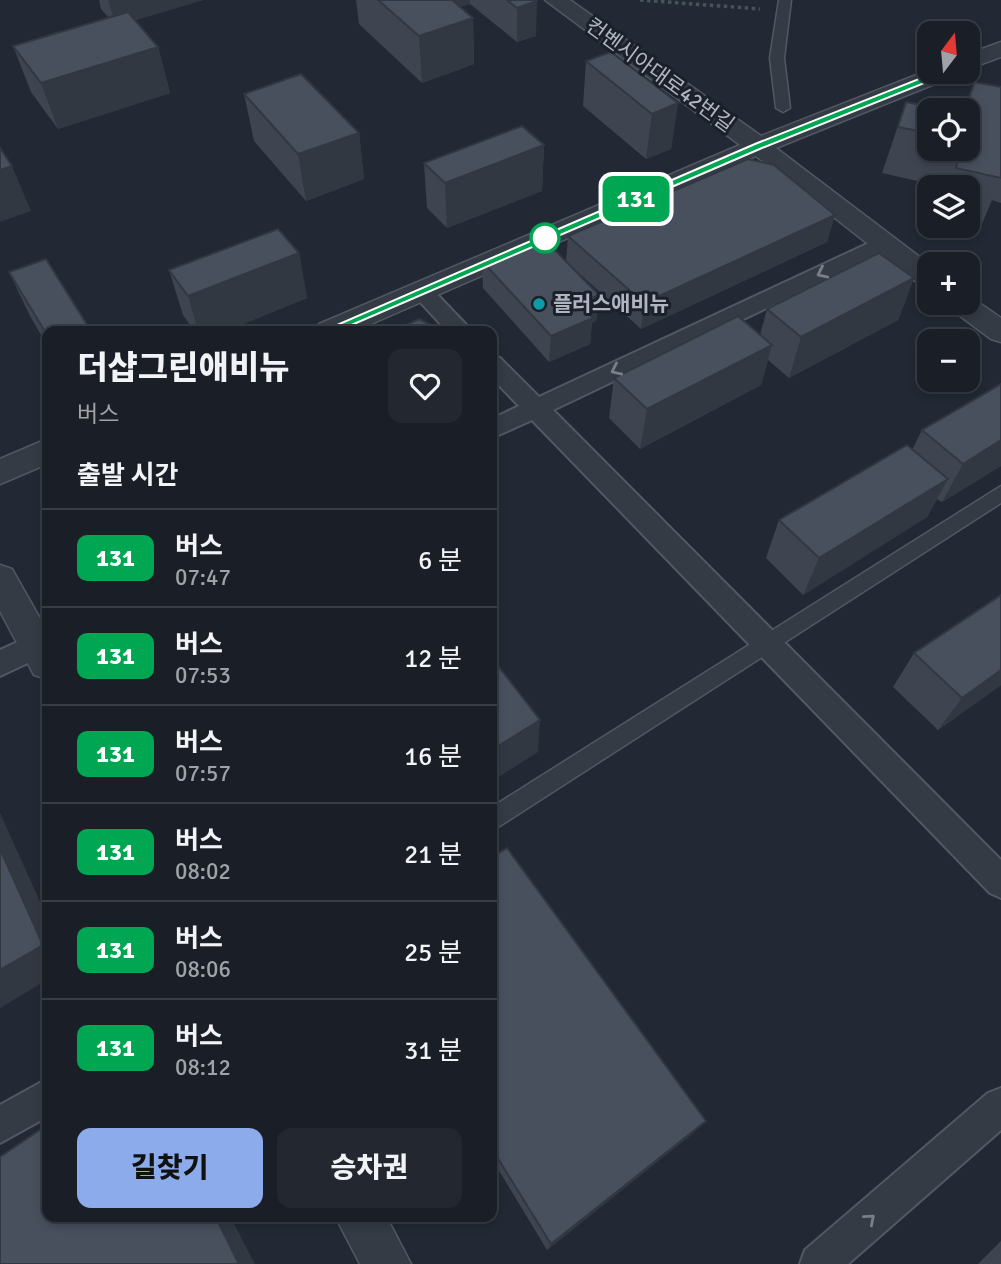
<!DOCTYPE html>
<html lang="ko">
<head>
<meta charset="utf-8">
<style>
	:root { --surface:#1a1f27; --page:#23272f; --text:#f1f3f6; --muted:#9fa2a7; --line:#383d44; --accent:#8babeb }
	body { margin:0; font-family:Signika,"Noto Sans KR",sans-serif; background:var(--page); color:var(--text); height:100vh; display:flex; flex-direction:column; font-size:26px; white-space:nowrap }
	* { box-sizing:border-box; margin:0 }
	p { font-size:23px; color:var(--muted) }
	.icon { flex:none; width:38px; height:38px; fill:none; stroke:currentColor; stroke-width:2; stroke-linecap:round; stroke-linejoin:round }
	.map { position:relative; flex:1; overflow:hidden }
	.panel { position:absolute; left:42px; top:326px; width:455px; height:896px; display:flex; flex-direction:column; background:var(--surface); border-radius:14px; box-shadow:0 4px 10px #0003,0 0 0 2px var(--line) }
	.panel>* { flex:none }
	.badge { padding:0 14px; border-radius:10px; font-size:24px; line-height:46px }
	.needle { width:46px; rotate:16deg }
	.fabs { position:absolute; left:917px; top:21px; display:grid; gap:14px }
	.fabs a { display:grid; place-items:center; width:63px; height:63px; border-radius:14px; background:var(--surface); box-shadow:0 4px 10px #0003,0 0 0 2px var(--line); font-size:35px }
	.map>.badge { position:absolute; translate:-50% -50%; box-shadow:0 0 0 4px #fff }
	h2 { padding:0 35px; font-size:26px; line-height:63px }
	.round { display:grid; place-items:center; flex:none; width:74px; height:74px; border-radius:14px; background:var(--page) }
	.overview { display:flex; align-items:center; justify-content:space-between; height:119px; padding:0 35px }
	h1 { font-size:33px; font-weight:800; line-height:52px }
	.primary-button { display:flex; gap:14px; margin-top:auto; padding:14px 35px }
	.primary-button a { flex:1; height:80px; border-radius:14px; background:var(--accent); color:#111; font-size:28px; font-weight:800; line-height:80px; text-align:center }
	.primary-button a+a { background:var(--page); color:var(--text) }
	ul { padding:0; list-style:none }
	li { display:flex; align-items:center; gap:21px; height:98px; padding:0 35px; border-top:2px solid var(--line) }
	li div { flex:1 }
	li b { display:block; font-size:26px }
	li em { font-style:normal }
	li .badge { min-width:77px; font-weight:700; text-align:center }
	.map>svg:first-child { display:block }
	.lines { fill:none; stroke-linecap:round; stroke-linejoin:round }
	.pedestrian-casing { stroke:#525863; stroke-width:3 }
	.minor-casing { stroke:#525863; stroke-width:4 }
	.tertiary-casing { stroke:#525863; stroke-width:3 }
	.path { stroke:#455457; stroke-width:3.5; stroke-dasharray:3.5 3.5; stroke-linecap:butt }
	.pedestrian { fill:#353b45; fill-rule:evenodd }
	.minor { fill:#353b45; fill-rule:evenodd }
	.tertiary { fill:#353b45; fill-rule:evenodd }
	.wall { fill:#3e4551 }
	.shaded-wall { fill:#323842 }
	.building { fill:#48505e; stroke:#323842; stroke-width:2 }
	.oneway { stroke:#787e8a }
	.line { fill:#00a651; stroke:#fff; stroke-width:2 }
	.stop-dot { fill:#fff; stroke:#00a651; stroke-width:3.5 }
	.culture-dot { fill:#0f9aa8; stroke:#1b2029; stroke-width:2.5 }
	.labels { text-anchor:middle; dominant-baseline:central; stroke-width:6; stroke-linejoin:round; paint-order:stroke }
	.far-street-label { font-size:21px; fill:#afb5c2; stroke:#1b2029 }
	.far-poi-label { font-size:21px; font-weight:bold; fill:#afb5c2; stroke:#1b2029; text-anchor:start }
</style>
</head>
<body>
<div class="map">
<svg width="1001" height="1264" viewBox="0 0 1001 1264">
	<rect width="100%" height="100%" fill="#222934"/>
	<g class="lines">
		<g class="pedestrian-casing">
			<path id="pedestrian" d="M779 0H791L784 58 790 108 783 112 776 108 770 58Z
				M1001 486V503L492 831V807Z"/>
		</g>
		<g class="minor-casing">
			<path id="minor" d="M884 236 892 238 895 243 892 248 553 410 1001 860V898L990 893 532 420 492 438V419L519 406 492 378V356L500 358 539 397Z
				M421 284 429 286 472 331H447L410 291 413 286Z
				M47 629V654L0 676V650Z
				M47 1079V1117L0 1143V1105Z
				M1001 1088V1130L848 1264H800L805 1250 988 1093Z"/>
		</g>
		<g class="tertiary-casing">
			<path id="tertiary" d="M545 0H570L761 136 929 70 955 72 952 77 776 148 929 264V287L919 284 756 156 355 331H315L319 324 740 145Z
				M1001 42V57L968 69V54Z
				M968 295 1001 318V342L991 339 952 310 948 303H968Z
				M47 439V464L0 484V459Z
				M0 565 12 569 47 631V679L34 675 0 611Z
				M335 1216H386L411 1264H360Z"/>
		</g>
		<path class="path" d="M640 0 760 9"/>
		<use href="#pedestrian" class="pedestrian"/>
		<use href="#minor" class="minor"/>
		<use href="#tertiary" class="tertiary"/>
	</g>
	<path class="wall" d="M99 0H203L135 20 158 47 170 93 58 129 31 92 13 46 109 18 101 9Z
		M356 0H536V36L517 42 470 4 460 7 473 18 474 64 422 83 359 24Z
		M586 61 678 103 671 149 646 159 583 106Z
		M974 82 1001 87V203L992 200 982 224 968 221V187H944L882 173 906 102 929 110V149H968V110H963Z
		M244 94 359 133 364 179 306 201 254 141Z
		M544 145 542 191 447 228 427 208 424 163Z
		M835 215 827 242 641 329 571 266 599 295 596 321 592 323 590 344 549 362 483 288 482 261 566 262 568 236Z
		M299 253 307 298 226 331H194L183 315 169 270Z
		M9 272 47 331V345L30 316Z
		M914 278 898 320 789 378 768 360 761 385 640 449 609 418 614 378 760 335 767 309Z
		M922 430 1001 466 942 502 937 499 927 517 803 595 766 558 779 520 912 450Z
		M914 653 1001 685 938 730 893 687Z
		M492 857 692 1134 547 1250 492 1159Z
		M1001 1241V1264H978Z"/>
	<path class="shaded-wall" d="M108 0H203L116 26Z
		M445 0H470V4L446 12Z
		M537 1 536 36 517 42V8Z
		M473 18 474 64 422 83 419 36Z
		M158 47 170 93 58 129 41 83Z
		M678 103 671 149 646 159 652 114Z
		M359 133 364 179 306 201 298 154Z
		M544 145 542 191 447 228 445 183Z
		M12 166 31 211 0 222V170Z
		M835 215 827 242 641 329 644 303Z
		M299 253 307 298 226 331H198L188 296Z
		M914 278 898 320 789 378 801 337Z
		M599 295 596 321 592 323 590 344 549 362 551 336 579 303Z
		M772 345 761 385 640 449 647 409Z
		M1001 440V466L942 502 963 464Z
		M948 479 927 517 803 595 819 558Z
		M1001 670V685L938 730 962 698Z
		M540 720 538 752 492 781V750Z
		M0 813 47 917V980L0 1008Z
		M706 1121 692 1134 547 1250 551 1244Z
		M215 1216H230L255 1264H239Z"/>
	<path class="building" d="M378 0H452L473 18 419 36Z
		M507 0H536L537 1 517 8Z
		M128 12 158 47 41 83 13 46Z
		M611 52 678 103 652 114 586 61Z
		M301 74 359 133 298 154 244 94Z
		M974 82 1001 87V178L956 168 960 149H968V110H966Z
		M906 102 946 110H929V133L898 127Z
		M522 126 544 145 445 183 424 163Z
		M0 148 12 166 0 170Z
		M748 159 774 165 835 215 644 303 568 236Z
		M278 229 299 253 188 296 169 270Z
		M543 238 599 295 579 303 593 318 551 336 482 261Z
		M879 253 914 278 801 337 767 309Z
		M46 259 91 331H47V335L9 272Z
		M738 316 772 345 647 409 614 378Z
		M419 319 435 327 439 331H393Z
		M1001 384V440L963 464 922 430Z
		M907 445 948 479 819 558 779 520Z
		M1001 595V670L962 698 914 653Z
		M492 658 540 720 492 750Z
		M507 848 706 1121 551 1244 492 1149V857Z
		M0 849 43 945 0 970Z
		M47 1125V1216H215L239 1264H0V1157Z"/>
	<defs><path id="oneway-chevron" d="M-2-3.5L2.5 0L-2 3.5" fill="none" stroke-width="1.6" stroke-linecap="round" stroke-linejoin="round" transform="scale(1.75)"/></defs>
	<g class="oneway">
		<use href="#oneway-chevron" transform="translate(822 273) rotate(155)"/>
		<use href="#oneway-chevron" transform="translate(616 370) rotate(155)"/>
		<use href="#oneway-chevron" transform="translate(870 1219) rotate(-41)"/>
	</g>
	<path class="line" d="M944 69 949 72 947 74 762 148 333 333H325L323 331 755 144Z"/>
	<circle class="stop-dot" cx="545" cy="238" r="14"/>
	<circle class="culture-dot" cx="539" cy="304" r="7"/>
	<g class="labels">
		<g class="far-street-label">
			<text transform="translate(660 75) rotate(36)">컨벤시아대로42번길</text>
		</g>
		<g class="far-poi-label">
			<text x="553" y="304">플러스애비뉴</text>
		</g>
	</g>
</svg>
<div class="fabs">
<a><svg class="needle" viewBox="-14 -14 28 28"><path d="M0-13l5 13h-10z" fill="#e53935"/><path d="M0 13l5-13h-10z" fill="#9fa2a7"/></svg></a>
<a><svg class="icon" aria-label="locate" viewBox="0 0 24 24"><circle cx="12" cy="12" r="6"/><path d="M12 2v4M12 18v4M2 12h4M18 12h4"/></svg></a>
<a><svg class="icon" aria-label="layers" viewBox="0 0 24 24"><path d="M12 4l9 5-9 5-9-5zM3 14l9 5 9-5"/></svg></a>
<a>+</a>
<a>−</a>
</div>
<b class="badge" style="left:636px;top:199px;background:#00a651;color:#fff">131</b>
<section class="panel">
<div class="overview"><div><h1>더샵그린애비뉴</h1><p>버스</p></div><a class="round"><svg class="icon" aria-label="heart" viewBox="0 0 24 24"><path d="M12 20l-8-8c-3-5 5-10 8-4 3-6 11-1 8 4z"/></svg></a></div>
<h2>출발 시간</h2>
<ul>
<li><span class="badge" style="background:#00a651;color:#fff">131</span><div><b>버스</b><p>07:47</p></div><em>6 분</em></li>
<li><span class="badge" style="background:#00a651;color:#fff">131</span><div><b>버스</b><p>07:53</p></div><em>12 분</em></li>
<li><span class="badge" style="background:#00a651;color:#fff">131</span><div><b>버스</b><p>07:57</p></div><em>16 분</em></li>
<li><span class="badge" style="background:#00a651;color:#fff">131</span><div><b>버스</b><p>08:02</p></div><em>21 분</em></li>
<li><span class="badge" style="background:#00a651;color:#fff">131</span><div><b>버스</b><p>08:06</p></div><em>25 분</em></li>
<li><span class="badge" style="background:#00a651;color:#fff">131</span><div><b>버스</b><p>08:12</p></div><em>31 분</em></li>
</ul>
<div class="primary-button"><a>길찾기</a><a>승차권</a></div>
</section>
</div>
</body>
</html>
